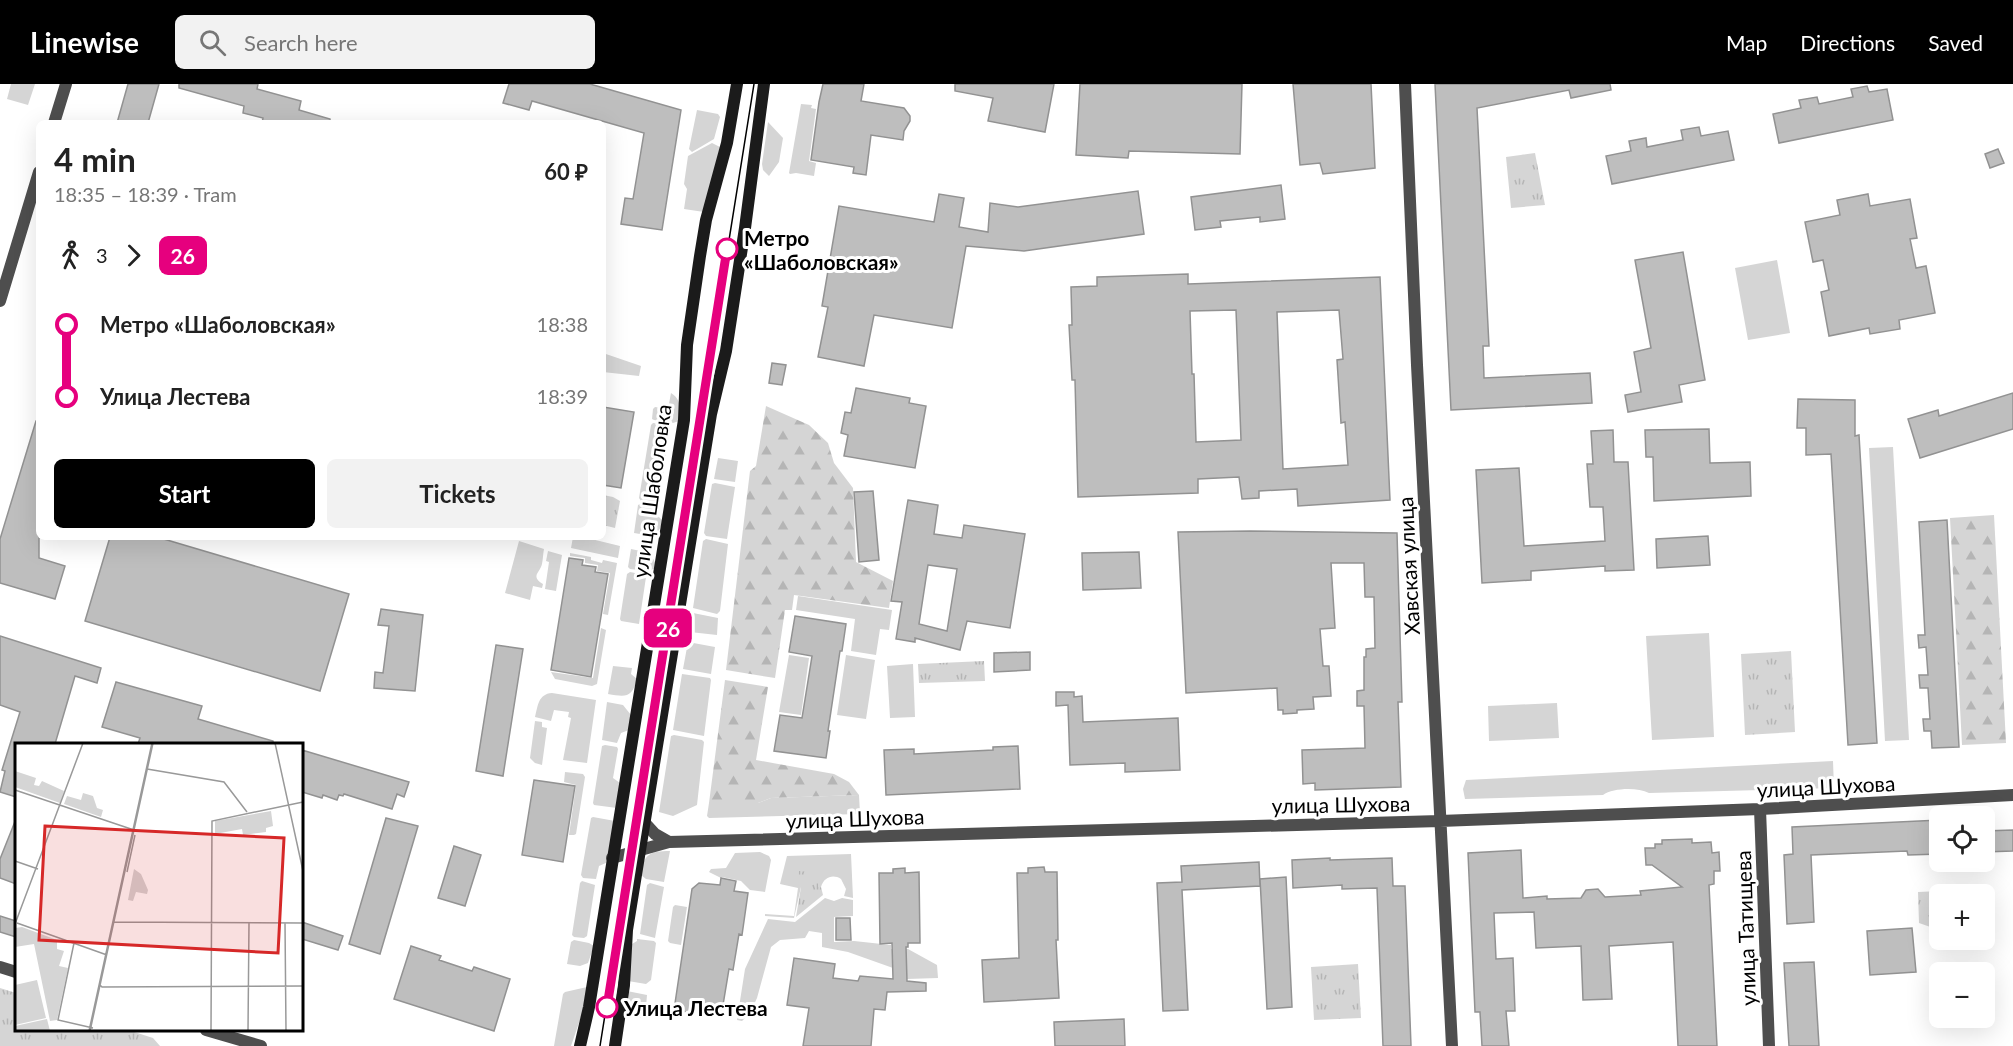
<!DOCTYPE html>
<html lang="en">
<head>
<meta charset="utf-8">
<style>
	:root { --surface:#fff; --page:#f2f2f2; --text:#222; --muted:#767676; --accent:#000 }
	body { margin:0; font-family:Lato,sans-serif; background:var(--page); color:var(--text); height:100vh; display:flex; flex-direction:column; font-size:22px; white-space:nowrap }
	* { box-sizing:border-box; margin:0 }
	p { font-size:20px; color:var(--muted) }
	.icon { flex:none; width:33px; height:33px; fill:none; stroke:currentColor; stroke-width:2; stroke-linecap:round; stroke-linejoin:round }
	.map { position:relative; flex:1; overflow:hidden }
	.side { position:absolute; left:36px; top:36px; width:570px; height:420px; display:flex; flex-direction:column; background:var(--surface); border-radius:9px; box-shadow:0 6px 24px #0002 }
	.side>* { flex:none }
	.badge { padding:0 12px; border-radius:9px; font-size:21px; line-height:39px }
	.controls { position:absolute; left:1929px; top:722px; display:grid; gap:12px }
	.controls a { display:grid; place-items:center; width:66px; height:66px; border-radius:9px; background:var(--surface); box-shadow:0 6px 24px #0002; font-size:30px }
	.map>.badge { position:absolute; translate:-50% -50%; box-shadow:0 0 0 3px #fff }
	.legs { display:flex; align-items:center; gap:9px; height:66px; padding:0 18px; font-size:20px }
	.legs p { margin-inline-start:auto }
	.headline { display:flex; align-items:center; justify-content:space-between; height:102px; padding:0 18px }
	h1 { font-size:33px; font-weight:700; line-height:45px }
	.button { display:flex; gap:12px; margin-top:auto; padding:12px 18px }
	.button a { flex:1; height:69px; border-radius:9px; background:var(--accent); color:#fff; font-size:24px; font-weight:700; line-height:69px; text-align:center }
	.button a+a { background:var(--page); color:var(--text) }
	ul { padding:0 18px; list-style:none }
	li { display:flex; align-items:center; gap:21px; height:72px; font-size:22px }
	li i { display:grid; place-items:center; width:9px; height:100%; margin:0 8px; background:currentColor }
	li i::after { content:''; width:15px; height:15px; margin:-8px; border:4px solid; border-radius:50%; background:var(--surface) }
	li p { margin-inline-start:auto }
	li:first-child i { background:linear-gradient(#0000 50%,currentColor 0) }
	li:last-child i { background:linear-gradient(currentColor 50%,#0000 0) }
	header { display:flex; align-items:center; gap:36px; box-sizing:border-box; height:84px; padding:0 30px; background:var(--accent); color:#fff }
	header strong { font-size:28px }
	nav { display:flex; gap:33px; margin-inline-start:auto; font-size:21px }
	.search { width:420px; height:54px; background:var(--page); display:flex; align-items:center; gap:15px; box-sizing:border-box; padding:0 21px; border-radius:9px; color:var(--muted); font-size:22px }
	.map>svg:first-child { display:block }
	.grass { fill:#d5d5d5 }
	.forest { fill:url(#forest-firs) }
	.park { fill:url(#park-tufts) }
	.building { fill:#bebebe; stroke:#929292; stroke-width:1.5; fill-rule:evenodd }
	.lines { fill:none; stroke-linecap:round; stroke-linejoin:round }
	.minor { stroke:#4e4e4e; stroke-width:12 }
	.secondary { stroke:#1b1b1b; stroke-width:12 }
	.tram { stroke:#000; stroke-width:1.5 }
	.line-1-casing { stroke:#fff; stroke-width:14 }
	.line-1 { stroke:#e6007e; stroke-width:9 }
	.stop-1-dot { fill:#fff; stroke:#e6007e; stroke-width:3 }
	.labels { text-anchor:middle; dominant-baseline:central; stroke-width:6; stroke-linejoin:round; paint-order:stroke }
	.stop-label { font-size:21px; font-weight:bold; fill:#000; stroke:#fff; text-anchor:start }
	.street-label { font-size:21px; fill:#000; stroke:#fff }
	.inset-road { fill:none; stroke:#999; stroke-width:1.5 }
	.view { fill:#d62828; fill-opacity:0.15; stroke:#d62828; stroke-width:3 }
	.inset-edge { fill:none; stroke:#000; stroke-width:3 }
</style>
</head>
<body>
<header>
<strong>Linewise</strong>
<div class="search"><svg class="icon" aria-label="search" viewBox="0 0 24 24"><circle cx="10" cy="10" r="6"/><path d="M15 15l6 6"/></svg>Search here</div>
<nav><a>Map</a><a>Directions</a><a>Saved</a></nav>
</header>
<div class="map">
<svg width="2013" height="962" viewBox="0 0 2013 962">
	<defs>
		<pattern id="forest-firs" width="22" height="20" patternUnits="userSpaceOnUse" patternTransform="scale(1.5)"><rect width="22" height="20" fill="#d5d5d5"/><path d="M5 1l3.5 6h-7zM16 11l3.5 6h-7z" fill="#b5b5b5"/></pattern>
		<pattern id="park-tufts" width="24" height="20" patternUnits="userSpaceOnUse" patternTransform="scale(1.5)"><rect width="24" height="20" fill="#d5d5d5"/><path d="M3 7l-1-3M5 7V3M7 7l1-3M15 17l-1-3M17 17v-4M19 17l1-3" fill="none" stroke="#b5b5b5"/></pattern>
	</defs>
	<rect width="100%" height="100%" fill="#fff"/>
	<path class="grass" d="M11 0H35L28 21 7 15Z
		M801 20 812 21 811 24 816 25 809 77 816 79 814 92 796 89 790 90 789 89Z
		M697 26 718 30 720 33 714 55 692 68 689 65Z
		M768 38 783 54 779 78 769 92 763 86 762 80Z
		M712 59 720 63 704 128 684 125 687 105 684 100 688 72Z
		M1777 176 1790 249 1748 256 1735 184Z
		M603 269 641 282 639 292 603 288Z
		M671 309C682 316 680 325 679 337L673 339 654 336 652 335 653 325 655 323 668 325Z
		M653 339 668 341 670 344 659 417 656 420 641 417 639 414 651 341Z
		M1893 363 1909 656 1885 657 1869 364Z
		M718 374 738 377 735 398 714 395Z
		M715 399 735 403 727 455 706 452 704 449 712 400Z
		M640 420 657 423V431L663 437C657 455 651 452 634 449L638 421Z
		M573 453H583L620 462 618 474 571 464Z
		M706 455 728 460 720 527 717 530 693 524 703 457Z
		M519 457 544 465C543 470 543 475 542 480 540 489 530 492 543 500L542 504 533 502 530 516 505 509Z
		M631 465C644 468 655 469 656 484L648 487 630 485 628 483Z
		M548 467 562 471 556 507 545 505 549 478 546 477Z
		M570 469 591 473V476L602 479 603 476 617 479 608 531 603 530 610 489 597 487 598 481 585 479V474L570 472Z
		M630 488 645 491 646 493 639 540 621 537 620 535 627 490Z
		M798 512 892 526 889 546 880 545 876 571 851 567 855 535 796 526Z
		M693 529 718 534 717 551 690 548 691 531Z
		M601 544 606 546 597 600 592 602 555 595 551 588 593 594Z
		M1709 549 1714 653 1652 656 1646 552Z
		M688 558 715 563 711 590 683 585Z
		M789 571 809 574 801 631 779 628Z
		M846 571 875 576 866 635 837 631Z
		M913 580 915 633 890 634 887 582Z
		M613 582 632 584 631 590 637 595C632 614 626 613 608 610Z
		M682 590 710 594 711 596 704 652 673 646Z
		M552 609 596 616 587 679 563 676 571 634 568 633 569 628 554 626 551 637 535 633C538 622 538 610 552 609Z
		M607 618 623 621 631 631 629 646 621 649 617 659 602 656Z
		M1557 619 1559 654 1489 657 1488 622Z
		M535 637 542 638V643L547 644 542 681 535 679 530 674Z
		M674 651 702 656 704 658 697 721 673 732 659 728 671 652Z
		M605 661 617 663 618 665 613 694 620 699 617 724 594 721 593 719 602 662Z
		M1833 677 1834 704 1649 709C1637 703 1613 704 1603 711L1465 715 1463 705 1466 696Z
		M565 688 583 690 585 693 576 750 574 751H569L576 701 564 698Z
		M859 711 860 730 709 734 707 732 709 719H758L771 714Z
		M593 733 615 737 608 778 599 782 596 795 583 794 581 791 591 734Z
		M670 767 664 798 646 795 641 791C643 770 650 767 670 767Z
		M760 768 769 772 771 776 765 808 750 806 741 797 722 793 721 794 709 788 711 785 726 784 735 769Z
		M851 770 853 814 844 812 846 805 841 795C833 790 824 793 821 803H801L794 834 765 832V830L794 832 798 804 780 800 787 772Z
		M582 797 595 801 587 852 584 854 574 853 572 851 580 799Z
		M650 799 664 803 655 854 640 850 647 801Z
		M825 814 834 817 842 814 853 816V832L834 833V858L854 857 891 861V865H908L937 881 938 894 907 895V884H893L848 868 822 863V849L809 847 805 854 780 856 771 863 757 914 750 929 742 937 737 936 745 885 768 835 795 838Z
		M675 821 687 823 681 861 670 859 668 857 673 823Z
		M637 855 654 857 656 859 651 896 646 900 628 897 632 860 637 857Z
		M574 856 589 859 594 862 588 879 580 882 567 880 571 858Z
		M587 903 582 930 571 962H554L563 910 565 908Z
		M627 907 647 911 645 935 634 932 628 927Z"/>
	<path class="forest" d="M766 322 809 341 828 359 834 379 853 404 856 478 893 497 889 524 794 511 792 526H785L775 594 726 586 750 387 756 382Z
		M1994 431 2006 659 1962 661 1950 434Z
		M725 596 768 603 756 676 834 690 849 698 859 711 771 714 758 719H709Z"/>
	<path class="park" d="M1535 69 1545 121 1511 124 1506 73Z
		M603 411 613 413 620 417 615 444 603 441Z
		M1791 567 1795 648 1745 651 1741 570Z
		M984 577 985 597 919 599 918 580Z
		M799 787 810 788V799H818V803H821L823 811 796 833 801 803 798 802Z
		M1963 806V810H1940L1939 846 1919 839 1918 808Z
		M1358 880 1361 934 1314 936 1311 883Z
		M0 904 16 909V946H128L153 954 160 962H0Z"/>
	<path class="building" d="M128 0H159L148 39H117Z
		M179 0H258L257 5 301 17 299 26 330 35V39H262L263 34 243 29 244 22 179 4Z
		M509 0H590L681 26 662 146 621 140 625 114 633 115 644 49 532 17 529 26 503 19Z
		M823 0H864L861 17 904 24 910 32V37L904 47 903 56 871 51 866 91 853 89 854 83 811 76 819 18Z
		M955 0H1054L1045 48 988 37 993 14 955 7Z
		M1080 0H1242L1240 70 1129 67 1128 74 1076 71Z
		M1293 0H1371L1375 84 1323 90 1320 79 1300 81Z
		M1435 0H1610L1611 6 1571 14 1569 6 1477 24 1489 262H1483L1484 294 1590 289 1592 319 1451 326Z
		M1867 2 1869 8 1887 5 1893 36 1779 59 1773 30 1801 24 1799 16 1817 13 1819 20 1853 13 1851 5Z
		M1699 43 1701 52 1728 47 1734 76 1612 100 1606 72 1631 67 1629 57 1646 54 1647 63 1683 56 1681 46Z
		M1998 65 2004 79 1990 84 1985 70Z
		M1281 101 1285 135 1260 138V133L1220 137 1221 143 1195 146 1191 113Z
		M1138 107 1144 150 1024 167 966 162 952 244 874 231 864 282 818 273 828 223 822 222 839 122 934 138 939 110 964 114 959 143 988 148 990 119 1018 123Z
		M1868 110 1870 122 1910 115 1917 154 1910 155 1916 184 1926 182 1935 229 1899 236 1900 245 1870 250 1869 244 1829 252 1821 208 1829 206 1823 176 1813 178 1805 138 1840 131 1837 116Z
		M1683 168 1705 296 1679 301 1682 318 1628 328 1625 311 1641 308 1634 268 1651 264 1635 176Z
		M1188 190V200L1380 193 1390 416 1298 422 1297 405 1259 407V414L1242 415 1239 393 1198 395V409L1078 413 1075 296H1072L1069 241H1072L1071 203 1097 202V193ZM1236 226 1241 356 1196 358 1194 290H1192L1190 227ZM1339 226 1343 275 1337 276 1341 339 1345 338 1348 381 1283 385 1277 228Z
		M772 279 786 281 782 301 769 299Z
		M856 304 910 314 909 319 926 322 915 384 844 372 848 351 841 349 845 328 851 329Z
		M2013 309V345L1920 374 1908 335 1938 326 1939 332Z
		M1798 315 1855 316V352L1859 351 1877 659 1848 661 1831 370 1806 371V344H1797Z
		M603 323 634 328 621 404 603 401Z
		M36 337H39V474L65 482 55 515 0 499V455Z
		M1709 345 1710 379 1750 378 1751 412 1654 417 1653 373H1646L1645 346Z
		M1613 346 1614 378H1628L1634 486 1605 487V482L1531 487V496L1482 499 1476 386 1519 384 1524 462 1605 457 1603 423H1590L1587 380H1593L1591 347Z
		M873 407 879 476 859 478 854 408Z
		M908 416 938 421 934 450 962 454 964 441 1025 450 1010 544 967 537 960 566 915 554V558L896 555 902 518 891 517ZM928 481 957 485 947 547 919 540Z
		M1947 436 1959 663 1932 664 1931 647H1924L1923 635H1930L1928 604H1920L1919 591H1928L1926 563 1919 564 1918 551H1925L1919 438Z
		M1250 447 1397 449 1402 618H1398L1401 703 1315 706V699L1303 700 1302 666 1365 664 1364 622H1357V607L1364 606V573H1366V565L1375 564 1374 513H1365L1364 479H1331L1335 544 1320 545 1323 582H1329L1331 612 1313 613 1314 625 1297 626V629L1283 630V626H1278L1277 604 1186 609 1178 448Z
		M1708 452 1710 481 1657 484 1656 455Z
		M110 453H157L349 510 320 607 85 537Z
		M1139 468 1141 504 1083 506 1082 469Z
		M569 474 583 476 582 481 596 483 595 488 608 490 591 593 551 586Z
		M381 525 423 531 415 607 374 604 375 588 383 589 389 542 378 541Z
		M795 532 846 540 842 567H840L828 647H830L826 674 774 667 780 631 802 634 812 572 789 568Z
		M0 552 101 584 97 599 75 592 55 660H16V713L0 708 5 687 2 686 20 628 0 621Z
		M496 561 523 565 503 692 476 687Z
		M1030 568V586L994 588V569Z
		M116 598 202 622 198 635 273 657V660H138L140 654 102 643Z
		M1056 608H1074V613L1082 612 1083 638 1178 634 1180 686 1125 688V679L1070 681 1068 621 1056 622Z
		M1018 662 1020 705 886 711 884 666 914 665V670L993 666V663Z
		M302 666 409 698 404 713 397 710 392 725 344 710 343 712 339 711 337 716 323 711 322 714 302 708Z
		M534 696 575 702 563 778 522 771Z
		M386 734 418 742 380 870 349 860Z
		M16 735V800L0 794V775Z
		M1940 736V770L1908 771 1907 767 1811 771 1814 838 1787 840 1784 771 1793 770 1792 743Z
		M2013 746V767L1984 768V747Z
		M1692 755V759L1711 758 1712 769 1719 768 1720 787H1714V800L1709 801 1717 962H1678L1673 858 1609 862 1612 915 1583 916 1581 862 1536 864 1534 828 1494 829 1496 875 1513 874 1515 927H1506L1509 962H1482L1480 928H1475L1468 769 1521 766 1523 814 1547 812V815L1581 814 1586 806 1598 805 1605 813 1641 811 1640 807 1682 803 1652 781H1646L1645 764H1655V760H1662V756Z
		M454 762 481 771 465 822 438 814Z
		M1330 774V776L1392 774 1393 802H1405L1411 962H1383L1377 804 1342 805V801L1293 804 1292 776Z
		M1259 778 1260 802 1182 806 1188 926 1163 927 1157 799 1182 798 1181 782Z
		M1044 783 1045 788H1057L1058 856H1056L1059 914 984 918 982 876 1019 874 1017 789H1028V784Z
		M905 784V789L919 788 920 859H908V863H906L907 897 926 899V907L887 908 885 926 874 925 871 962H803L809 924 787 921 794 874 835 880 833 894 858 897 860 892 893 895 892 859 880 860 879 789H893V785Z
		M1286 793 1292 923 1267 925 1260 795Z
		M721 794 736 797 734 807 748 809 742 851 739 850 733 886 729 885 721 933 674 926 692 805 699 799 720 801Z
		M0 832 16 837V853L0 848Z
		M836 834H850L851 856H836Z
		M302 838 343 852 338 866 302 855Z
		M1912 844 1916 888 1870 891 1867 847Z
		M411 862 441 872 439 876 472 887 474 883 510 895 494 947 394 915Z
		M1814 878 1819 962H1789L1784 879Z
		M1124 935 1125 962H1055L1054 938Z"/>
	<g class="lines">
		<path class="minor" d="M1405 0 1417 281 1452 962
			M54 39 66 0
			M0 217 39 88
			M1760 725 1769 962
			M644 738 655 750 669 758
			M612 774 669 758 1440 737 1760 725 2013 711
			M0 883 16 888
			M206 946 261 962"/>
		<path class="secondary" d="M580 962 589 923 684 336 687 261 700 172 706 136 727 59 737 0
			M615 962 624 901 627 846 711 330 726 267 745 144 764 0"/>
		<path class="tram" d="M600 962 754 0"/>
	</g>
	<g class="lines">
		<g class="line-1-casing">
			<path id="line-1" d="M607 923 727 165"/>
		</g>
		<use href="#line-1" class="line-1"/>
	</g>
	<g class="stop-1-dot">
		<circle cx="727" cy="165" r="10"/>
		<circle cx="607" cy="923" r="10"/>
	</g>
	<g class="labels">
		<g class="stop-label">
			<text x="744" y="153">Метро<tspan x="744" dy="24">«Шаболовская»</tspan></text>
			<text x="624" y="923">Улица Лестева</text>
		</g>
		<g class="street-label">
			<text transform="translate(651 407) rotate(-82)">улица Шаболовка</text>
			<text transform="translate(1408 482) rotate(-93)">Хавская улица</text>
			<text transform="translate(1826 702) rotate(-3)">улица Шухова</text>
			<text transform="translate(1341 720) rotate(-1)">улица Шухова</text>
			<text transform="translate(855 734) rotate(-2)">улица Шухова</text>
			<text transform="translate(1745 844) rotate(-92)">улица Татищева</text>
		</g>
	</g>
	<g transform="translate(15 659)">
		<rect width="288" height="288" fill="#fff"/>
		<path d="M119 126 126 131 133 147 132 151 121 149 118 158 113 157Z" fill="#d5d5d5"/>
		<path d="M22 237 31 275 0 282V242ZM32 276 35 288H0V283Z" fill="#d5d5d5"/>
		<path d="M0 28 21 35 19 42 24 43 27 38 49 48 45 60 0 44ZM68 50 78 53 82 65 88 67 86 74 49 61 52 53 66 57ZM256 68 258 83 251 85V89L228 92 227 86 200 91V78ZM7 184 42 197V206L49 208 44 223 53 225 42 277 35 278 19 201 0 204V185Z" fill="#d5d5d5"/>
		<path class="inset-road" d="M260 0 288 128M132 26 209 39 232 69M0 47 119 87M0 118 23 126M112 129 120 92M98 179 288 180M2 180 92 212M270 180 271 288M0 181 68 0M59 200 43 277 78 285M84 241 87 244 288 243M74 288 137 0M75 288 138 0M196 288 197 78 288 59M233 288 234 180"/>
		<path class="view" d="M30 83 269 95 263 210 24 197Z"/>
		<rect width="288" height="288" class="inset-edge"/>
	</g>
</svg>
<div class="controls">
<a><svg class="icon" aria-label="locate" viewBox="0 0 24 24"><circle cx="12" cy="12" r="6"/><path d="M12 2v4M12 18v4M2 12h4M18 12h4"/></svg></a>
<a>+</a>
<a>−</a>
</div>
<b class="badge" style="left:668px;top:544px;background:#e6007e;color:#fff">26</b>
<section class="side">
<div class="headline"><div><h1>4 min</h1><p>18:35 – 18:39 · Tram</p></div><b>60 ₽</b></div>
<div class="legs"><svg class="icon" aria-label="walk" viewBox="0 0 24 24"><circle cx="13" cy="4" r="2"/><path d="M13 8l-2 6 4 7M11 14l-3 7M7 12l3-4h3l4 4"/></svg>3<svg class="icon" aria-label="forward" viewBox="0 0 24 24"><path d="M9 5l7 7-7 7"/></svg><b class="badge" style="background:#e6007e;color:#fff">26</b></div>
<ul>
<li><i style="color:#e6007e"></i><b>Метро «Шаболовская»</b><p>18:38</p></li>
<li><i style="color:#e6007e"></i><b>Улица Лестева</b><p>18:39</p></li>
</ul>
<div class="button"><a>Start</a><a>Tickets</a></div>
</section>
</div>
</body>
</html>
